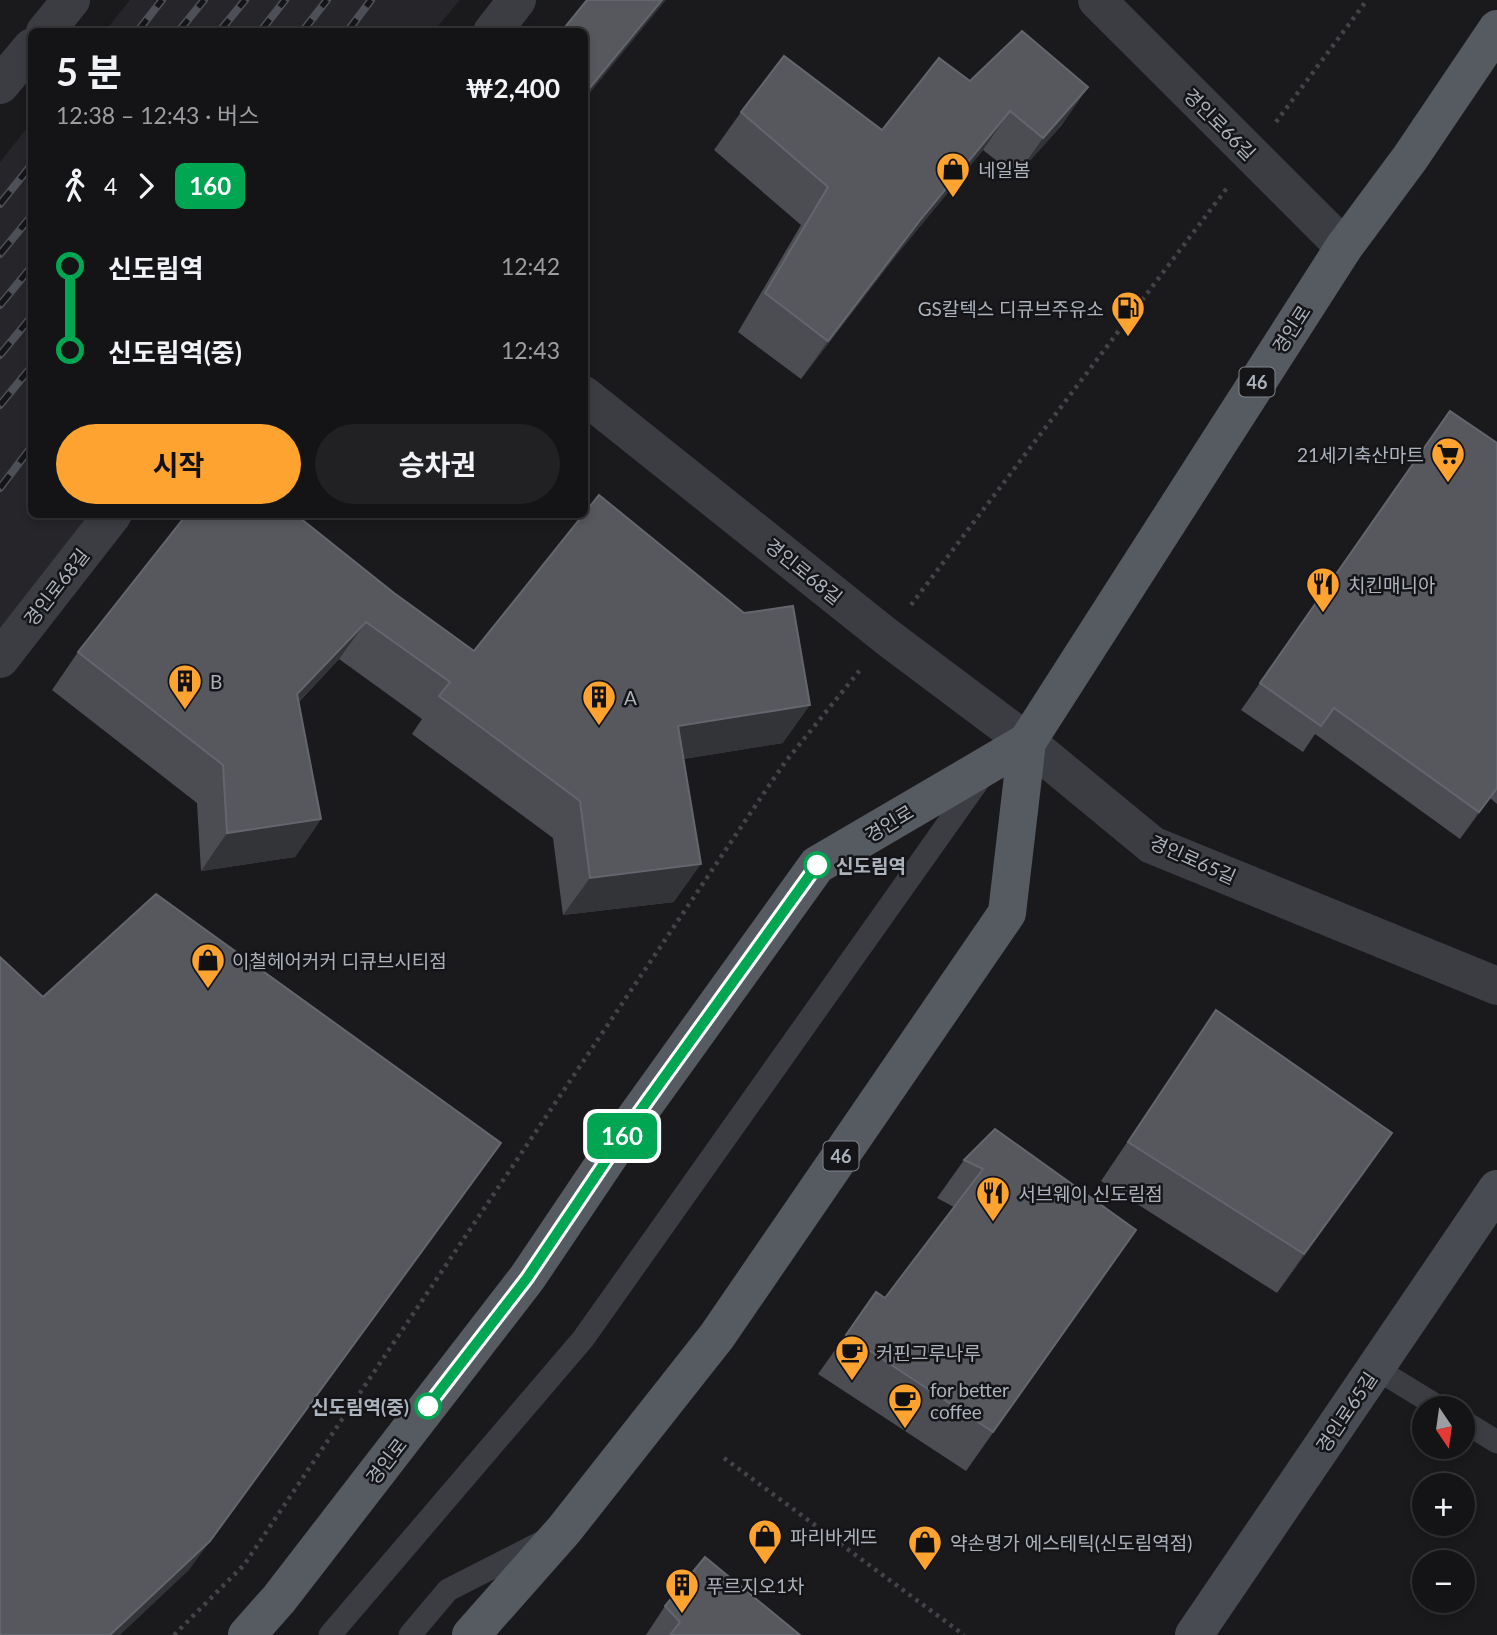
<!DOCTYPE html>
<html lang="ko">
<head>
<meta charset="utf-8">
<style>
	:root { --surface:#141416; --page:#212123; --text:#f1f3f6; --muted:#9d9ea1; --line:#333335; --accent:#ffa330 }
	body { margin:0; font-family:Lato,"Noto Sans KR",sans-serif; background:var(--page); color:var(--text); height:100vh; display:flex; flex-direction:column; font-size:26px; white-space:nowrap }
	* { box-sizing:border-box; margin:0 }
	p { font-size:23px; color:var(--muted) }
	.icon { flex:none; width:38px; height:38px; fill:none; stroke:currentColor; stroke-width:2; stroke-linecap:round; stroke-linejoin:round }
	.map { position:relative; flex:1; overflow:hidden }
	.sheet { position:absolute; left:28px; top:28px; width:560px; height:490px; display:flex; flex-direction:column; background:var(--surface); border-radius:10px; box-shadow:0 4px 10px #0003,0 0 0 2px var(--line) }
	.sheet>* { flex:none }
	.badge { padding:0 14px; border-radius:10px; font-size:24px; line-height:46px }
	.needle { width:46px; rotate:167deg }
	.fabs { position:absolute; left:1412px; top:1396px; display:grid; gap:14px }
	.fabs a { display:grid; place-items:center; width:63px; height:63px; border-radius:50%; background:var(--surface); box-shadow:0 4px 10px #0003,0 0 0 2px var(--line); font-size:35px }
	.map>.badge { position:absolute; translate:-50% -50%; box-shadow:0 0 0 4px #fff }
	.legs { display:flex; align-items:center; gap:10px; height:77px; padding:0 28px; font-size:23px }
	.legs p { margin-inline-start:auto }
	.overview { display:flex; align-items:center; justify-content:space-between; height:119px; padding:0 28px }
	h1 { font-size:38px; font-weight:700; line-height:52px }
	.action { display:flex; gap:14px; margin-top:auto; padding:14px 28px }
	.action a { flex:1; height:80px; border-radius:42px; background:var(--accent); color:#111; font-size:28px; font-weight:700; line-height:80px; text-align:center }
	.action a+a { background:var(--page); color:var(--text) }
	ul { padding:0 28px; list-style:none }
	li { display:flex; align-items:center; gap:24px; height:84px; font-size:26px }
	li i { display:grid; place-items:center; width:10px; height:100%; margin:0 9px; background:currentColor }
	li i::after { content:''; width:18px; height:18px; margin:-9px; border:5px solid; border-radius:50%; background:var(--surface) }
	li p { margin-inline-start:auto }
	li:first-child i { background:linear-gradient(#0000 50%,currentColor 0) }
	li:last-child i { background:linear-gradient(currentColor 50%,#0000 0) }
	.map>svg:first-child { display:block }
	.built { fill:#26262a }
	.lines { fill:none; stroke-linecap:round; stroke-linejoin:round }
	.path { stroke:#414449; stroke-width:4.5; stroke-dasharray:3.5 5; stroke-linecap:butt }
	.lane { stroke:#3b3d42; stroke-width:23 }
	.street { stroke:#3b3d42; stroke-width:38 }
	.secondary { stroke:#484c52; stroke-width:38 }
	.primary { stroke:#565a61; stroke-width:38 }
	.rail-casing { stroke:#4d5157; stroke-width:8 }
	.rail { stroke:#151518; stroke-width:5; stroke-dasharray:16; stroke-linecap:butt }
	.wall { fill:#4b4d52 }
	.shaded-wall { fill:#333438 }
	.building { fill:#56585e; stroke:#63666c; stroke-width:2 }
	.line-1-casing { stroke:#fff; stroke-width:16 }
	.line-1 { stroke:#00a651; stroke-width:10 }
	.stop-1-dot { fill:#fff; stroke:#00a651; stroke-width:3.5 }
	.labels { text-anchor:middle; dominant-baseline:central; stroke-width:5; stroke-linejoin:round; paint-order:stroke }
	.shield { fill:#151518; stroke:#7f848c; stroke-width:2 }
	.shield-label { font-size:18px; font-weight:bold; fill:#acb3bd }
	.street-label { font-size:19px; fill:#acb3bd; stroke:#151518 }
	.poi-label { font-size:19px; fill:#acb3bd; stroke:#151518; text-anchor:start }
	.stop-label { font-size:19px; font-weight:bold; fill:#acb3bd; stroke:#151518; text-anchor:start }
</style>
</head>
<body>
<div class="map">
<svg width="1497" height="1635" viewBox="0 0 1497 1635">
	<rect width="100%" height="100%" fill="#1a1a1d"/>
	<path class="built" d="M130 0H460L434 31H105Z
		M31 123 32 514 108 515 0 674V162Z"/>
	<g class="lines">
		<path class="path" d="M1276 122 1367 0
			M911 605 1227 188
			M724 1458 964 1635
			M174 1635 244 1565 768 787 786 761 860 670"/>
		<path class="lane" d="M1375 1368 1442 1409
			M1463 1421 1497 1442
			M330 1635 583 1339 981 777
			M410 1635 448 1590 542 1542"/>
		<path class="street" d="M1097 0 1344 247
			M45 32 71 0
			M492 32 517 0
			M0 85 32 47
			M584 395 887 637 1027 742 1152 845 1497 986
			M0 659 113 514"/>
		<path class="secondary" d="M1194 1635 1497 1189"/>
		<path class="primary" d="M247 1635 279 1599 527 1278 630 1125 817 865 1027 742
			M471 1635 564 1530 717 1336 1007 913 1027 742 1344 247 1410 158 1497 29"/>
		<g class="rail-casing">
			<path id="rail" d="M137 32 162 0
				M178 32 204 0
				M219 32 245 0
				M260 32 285 0
				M302 32 327 0
				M347 32 371 0
				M0 204 32 164
				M0 254 32 215
				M0 305 32 266
				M0 355 32 316
				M0 405 32 366
				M0 488 32 446"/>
		</g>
		<use href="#rail" class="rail"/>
	</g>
	<path class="wall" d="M970 81 1088 87 1061 126 1016 176 983 150 894 258 801 379 738 332 801 225 714 150 741 112 882 130Z
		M1450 411 1497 476V804L1490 798 1460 839 1315 734 1303 752 1241 710Z
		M394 593 474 651 783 743 683 759 674 902 563 915 553 838 412 734 422 719 339 659 299 702 321 819 295 857 201 871 197 803 52 690 78 652Z
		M1216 1010 1365 1172 1277 1293 1101 1181Z
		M964 1160 1136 1230 966 1471 818 1374 876 1292 885 1298 954 1207 937 1198Z
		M665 1606 800 1635H646Z"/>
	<path class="shaded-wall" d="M662 0H666L584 100V95Z
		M1088 87 1061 126 1016 176 1043 138Z
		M1010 111 983 150 894 258 801 379 828 341 921 219Z
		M366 622 339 659 270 732 297 694Z
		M810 705 783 743 652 764 678 726Z
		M1497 788 1490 798 1460 839 1479 812Z
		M321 819 295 857 201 871 227 833Z
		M701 864 674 902 563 915 590 878Z
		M1392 1133 1365 1172 1277 1293 1304 1254Z
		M501 1143 189 1570 120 1635H110Z"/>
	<path class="building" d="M587 0H662L584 95V32H561Z
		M1022 31 1088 87 1043 138 1010 111 921 219 828 341 765 293 828 187 741 112 784 56 882 130 939 58 970 81Z
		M1450 411 1497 443V788L1479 812 1334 708 1321 726 1260 683Z
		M599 495 744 613 793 606 810 705 678 726 701 864 590 878 580 801 439 696 450 682 366 622 297 694 321 819 227 833 223 765 78 652 187 514H295L394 593 474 651Z
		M156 894 501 1143 210 1541 110 1635H0V957L43 997Z
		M1216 1010 1392 1133 1304 1254 1128 1142Z
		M995 1129 1136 1230 993 1432 846 1335 876 1292 885 1298 983 1169 964 1160Z
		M705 1557 800 1635H670L680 1622 665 1606Z"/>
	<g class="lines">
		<g class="line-1-casing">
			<path id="line-1" d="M428 1406 527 1278 630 1125 817 865"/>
		</g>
		<use href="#line-1" class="line-1"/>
	</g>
	<defs>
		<g id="shop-pin" transform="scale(1.75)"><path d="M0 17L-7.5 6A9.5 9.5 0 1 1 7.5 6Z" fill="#ffa330" stroke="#151518"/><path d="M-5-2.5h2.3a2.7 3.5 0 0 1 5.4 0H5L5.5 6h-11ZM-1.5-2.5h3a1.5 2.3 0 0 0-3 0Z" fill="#111"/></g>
		<g id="fuel-pin" transform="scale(1.75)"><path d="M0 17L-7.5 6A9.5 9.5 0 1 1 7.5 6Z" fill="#ffa330" stroke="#151518"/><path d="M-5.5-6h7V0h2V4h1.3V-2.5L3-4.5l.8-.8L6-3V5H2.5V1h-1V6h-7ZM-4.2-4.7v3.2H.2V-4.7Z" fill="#111"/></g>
		<g id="supermarket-pin" transform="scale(1.75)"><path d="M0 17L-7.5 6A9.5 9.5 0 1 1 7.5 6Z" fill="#ffa330" stroke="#151518"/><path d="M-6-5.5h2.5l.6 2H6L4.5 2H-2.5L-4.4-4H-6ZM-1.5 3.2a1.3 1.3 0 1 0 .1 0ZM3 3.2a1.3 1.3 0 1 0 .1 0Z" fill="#111"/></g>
		<g id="restaurant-pin" transform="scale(1.75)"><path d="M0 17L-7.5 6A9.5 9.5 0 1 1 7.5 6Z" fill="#ffa330" stroke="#151518"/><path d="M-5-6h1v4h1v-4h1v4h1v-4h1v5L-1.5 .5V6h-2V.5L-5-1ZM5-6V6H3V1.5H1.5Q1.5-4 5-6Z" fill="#111"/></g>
		<g id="building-pin" transform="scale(1.75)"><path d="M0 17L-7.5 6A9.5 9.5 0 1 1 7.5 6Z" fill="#ffa330" stroke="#151518"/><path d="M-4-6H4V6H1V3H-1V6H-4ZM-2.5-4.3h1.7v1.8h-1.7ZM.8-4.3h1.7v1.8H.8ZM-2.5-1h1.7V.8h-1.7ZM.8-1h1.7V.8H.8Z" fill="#111"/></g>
		<g id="cafe-pin" transform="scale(1.75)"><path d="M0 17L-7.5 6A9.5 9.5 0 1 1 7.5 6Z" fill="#ffa330" stroke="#151518"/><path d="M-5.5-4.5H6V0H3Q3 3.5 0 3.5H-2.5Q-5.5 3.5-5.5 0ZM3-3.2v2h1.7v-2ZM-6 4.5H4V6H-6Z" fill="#111"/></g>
	</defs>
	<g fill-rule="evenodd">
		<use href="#shop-pin" x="953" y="169"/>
		<use href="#fuel-pin" x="1128" y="308"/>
		<use href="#supermarket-pin" x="1448" y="454"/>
		<use href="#restaurant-pin" x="1323" y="584"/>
		<use href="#building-pin" x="185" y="681"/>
		<use href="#building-pin" x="599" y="697"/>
		<use href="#shop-pin" x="208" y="960"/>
		<use href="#restaurant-pin" x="993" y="1193"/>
		<use href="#cafe-pin" x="852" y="1352"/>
		<use href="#cafe-pin" x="905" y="1400"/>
		<use href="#shop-pin" x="765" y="1536"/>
		<use href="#shop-pin" x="925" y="1542"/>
		<use href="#building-pin" x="682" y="1585"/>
	</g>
	<g class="stop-1-dot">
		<circle cx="817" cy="865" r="12"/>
		<circle cx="428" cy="1406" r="12"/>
	</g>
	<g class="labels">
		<g class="shield">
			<rect x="1239.5" y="367.5" width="35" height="29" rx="5"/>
			<rect x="823.5" y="1141.5" width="35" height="29" rx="5"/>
		</g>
		<g class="shield-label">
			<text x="1257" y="382">46</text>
			<text x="841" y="1156">46</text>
		</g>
		<g class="street-label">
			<text transform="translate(1220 124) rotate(45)">경인로66길</text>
			<text transform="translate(1291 329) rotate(-57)">경인로</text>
			<text transform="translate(804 571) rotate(39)">경인로68길</text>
			<text transform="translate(56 587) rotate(-52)">경인로68길</text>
			<text transform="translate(889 823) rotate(-31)">경인로</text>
			<text transform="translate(1193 859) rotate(24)">경인로65길</text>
			<text transform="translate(1346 1412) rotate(-56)">경인로65길</text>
			<text transform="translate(386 1461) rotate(-52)">경인로</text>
		</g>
		<g class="poi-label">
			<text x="978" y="169">네일봄</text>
			<text x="1104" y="308" text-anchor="end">GS칼텍스 디큐브주유소</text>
			<text x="1424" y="454" text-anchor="end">21세기축산마트</text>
			<text x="1348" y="584">치킨매니아</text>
			<text x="210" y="681">B</text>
			<text x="624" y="697">A</text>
			<text x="232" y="960">이철헤어커커 디큐브시티점</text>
			<text x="1018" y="1193">서브웨이 신도림점</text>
			<text x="876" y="1352">커핀그루나루</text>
			<text x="930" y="1389">for better<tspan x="930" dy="22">coffee</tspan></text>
			<text x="790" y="1536">파리바게뜨</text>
			<text x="950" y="1542">약손명가 에스테틱(신도림역점)</text>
			<text x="706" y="1585">푸르지오1차</text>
		</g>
		<g class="stop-label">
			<text x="836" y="865">신도림역</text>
			<text x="409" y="1406" text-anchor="end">신도림역(중)</text>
		</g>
	</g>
</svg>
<div class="fabs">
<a><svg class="needle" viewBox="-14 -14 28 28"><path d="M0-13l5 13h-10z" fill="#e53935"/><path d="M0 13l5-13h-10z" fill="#9d9ea1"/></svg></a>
<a>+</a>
<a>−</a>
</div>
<b class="badge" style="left:622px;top:1136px;background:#00a651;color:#fff">160</b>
<section class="sheet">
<div class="overview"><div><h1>5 분</h1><p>12:38 – 12:43 · 버스</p></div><b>₩2,400</b></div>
<div class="legs"><svg class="icon" aria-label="walk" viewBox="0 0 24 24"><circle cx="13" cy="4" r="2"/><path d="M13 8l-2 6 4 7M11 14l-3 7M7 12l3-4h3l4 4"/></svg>4<svg class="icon" aria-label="forward" viewBox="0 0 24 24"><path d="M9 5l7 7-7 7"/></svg><b class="badge" style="background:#00a651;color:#fff">160</b></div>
<ul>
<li><i style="color:#00a651"></i><b>신도림역</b><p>12:42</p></li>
<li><i style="color:#00a651"></i><b>신도림역(중)</b><p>12:43</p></li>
</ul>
<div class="action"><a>시작</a><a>승차권</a></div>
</section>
</div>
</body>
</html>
